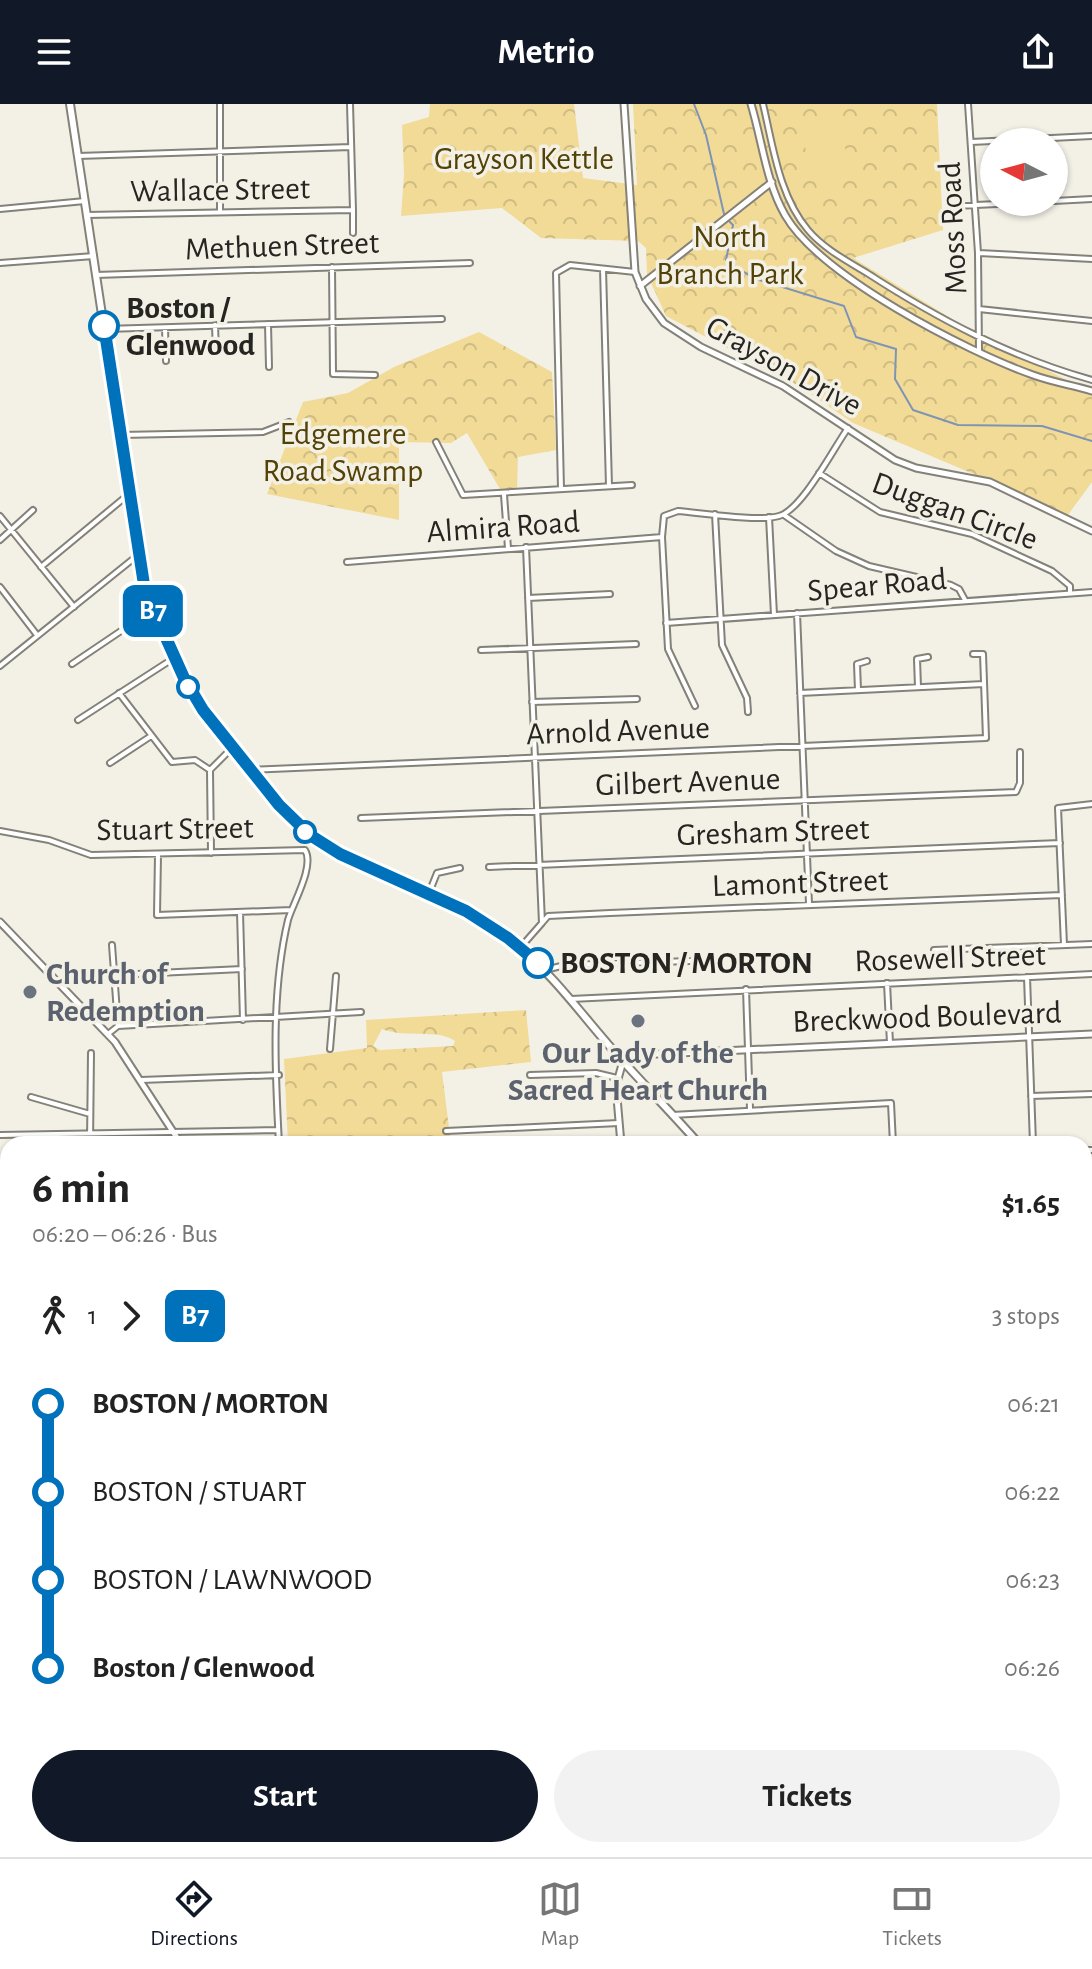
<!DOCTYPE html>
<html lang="en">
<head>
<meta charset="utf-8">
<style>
	:root { --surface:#fff; --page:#f2f2f2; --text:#222; --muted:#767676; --line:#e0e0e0; --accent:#111827 }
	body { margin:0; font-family:"Alegreya Sans",sans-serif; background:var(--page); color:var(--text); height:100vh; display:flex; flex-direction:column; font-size:30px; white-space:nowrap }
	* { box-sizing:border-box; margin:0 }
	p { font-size:26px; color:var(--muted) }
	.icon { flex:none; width:44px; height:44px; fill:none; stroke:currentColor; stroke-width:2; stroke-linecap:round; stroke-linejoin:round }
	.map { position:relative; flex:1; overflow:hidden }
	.side { position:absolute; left:0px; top:1032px; width:1092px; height:722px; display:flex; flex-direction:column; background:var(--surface); border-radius:24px 24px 0 0; box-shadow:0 2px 6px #0004 }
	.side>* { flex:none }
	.badge { padding:0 16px; border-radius:12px; font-size:28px; line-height:52px }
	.needle { width:52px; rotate:276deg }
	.controls { position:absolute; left:980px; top:24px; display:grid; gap:16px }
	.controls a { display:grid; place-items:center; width:88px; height:88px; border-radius:50%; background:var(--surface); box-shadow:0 2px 6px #0004; font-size:40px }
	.map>.badge { position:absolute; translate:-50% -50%; box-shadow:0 0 0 4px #fff }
	.legs { display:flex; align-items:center; gap:12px; height:88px; padding:0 32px; font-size:26px }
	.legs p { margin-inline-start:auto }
	.headline { display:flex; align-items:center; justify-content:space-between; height:136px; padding:0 32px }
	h1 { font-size:44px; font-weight:700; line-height:60px }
	.primary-button { display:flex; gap:16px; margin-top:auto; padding:16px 32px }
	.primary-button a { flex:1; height:92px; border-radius:48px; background:var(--accent); color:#fff; font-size:32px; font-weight:700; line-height:92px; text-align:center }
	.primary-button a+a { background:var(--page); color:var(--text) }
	ul { padding:0 32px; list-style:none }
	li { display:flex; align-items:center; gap:28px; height:88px; font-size:30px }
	li i { display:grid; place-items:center; width:12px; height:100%; margin:0 10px; background:currentColor }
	li i::after { content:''; width:20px; height:20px; margin:-10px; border:6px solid; border-radius:50%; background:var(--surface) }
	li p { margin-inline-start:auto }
	li:first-child i { background:linear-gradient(#0000 50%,currentColor 0) }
	li:last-child i { background:linear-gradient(currentColor 50%,#0000 0) }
	header { display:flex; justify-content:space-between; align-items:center; height:104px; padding:0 32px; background:var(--accent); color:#fff; font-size:36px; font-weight:700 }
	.menu { display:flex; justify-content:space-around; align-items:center; height:112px; border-top:2px solid var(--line); background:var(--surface); font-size:22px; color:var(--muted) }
	.menu a { display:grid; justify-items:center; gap:4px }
	.menu .on { color:var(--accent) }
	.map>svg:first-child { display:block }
	.cemetery { fill:url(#cemetery-stones) }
	.park { fill:url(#park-crowns); fill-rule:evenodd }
	.pitch { fill:#f2db97 }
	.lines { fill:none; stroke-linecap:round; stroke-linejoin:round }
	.stream { stroke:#7e94b4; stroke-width:2 }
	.street-casing { stroke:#848178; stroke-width:8 }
	.secondary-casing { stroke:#848178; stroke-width:9 }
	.primary-casing { stroke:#848178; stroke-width:10 }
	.street { stroke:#fff; stroke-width:4 }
	.secondary { stroke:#fff; stroke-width:5 }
	.primary { stroke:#fff; stroke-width:6 }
	.rail { stroke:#6b6a64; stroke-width:2; stroke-dasharray:4 8; stroke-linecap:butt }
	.line-1-casing { stroke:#fff; stroke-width:18 }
	.line-1 { stroke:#0072bc; stroke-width:12 }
	.stop-1-dot { fill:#fff; stroke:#0072bc; stroke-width:4 }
	.worship-dot { fill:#6b7280; stroke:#f3f0e6; stroke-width:3 }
	.labels { text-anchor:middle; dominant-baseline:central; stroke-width:7; stroke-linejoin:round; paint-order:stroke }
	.park-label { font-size:32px; fill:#534207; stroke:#f3f0e6 }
	.street-label { font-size:32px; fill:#262521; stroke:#f3f0e6 }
	.stop-label { font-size:32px; font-weight:bold; fill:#262521; stroke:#f3f0e6; text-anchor:start }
	.worship-label { font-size:32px; font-weight:bold; fill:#5b616d; stroke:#f3f0e6; text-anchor:start }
</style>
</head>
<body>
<header><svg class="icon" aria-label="menu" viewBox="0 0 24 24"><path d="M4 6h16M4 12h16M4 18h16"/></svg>Metrio<svg class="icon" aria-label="share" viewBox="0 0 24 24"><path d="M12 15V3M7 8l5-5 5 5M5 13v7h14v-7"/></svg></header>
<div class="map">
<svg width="1092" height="1753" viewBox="0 0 1092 1753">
	<defs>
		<pattern id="cemetery-stones" width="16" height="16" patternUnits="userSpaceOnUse" patternTransform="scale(2)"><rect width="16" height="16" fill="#f2db97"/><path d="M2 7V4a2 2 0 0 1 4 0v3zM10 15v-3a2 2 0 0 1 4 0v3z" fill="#cfbc82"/></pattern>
		<pattern id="park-crowns" width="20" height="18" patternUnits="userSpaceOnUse" patternTransform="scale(2)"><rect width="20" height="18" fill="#f2db97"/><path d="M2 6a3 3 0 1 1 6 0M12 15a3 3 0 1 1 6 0" fill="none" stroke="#cfbc82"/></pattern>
	</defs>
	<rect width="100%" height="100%" fill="#f3f0e6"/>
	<path class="cemetery" d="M1092 1494V1753H1029L1025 1746H1084V1495Z"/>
	<path class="park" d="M430 0H574L583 74 637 81 633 0H937L943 126 853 154 978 231 1092 289V378L1065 415 1051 408 1052 403 853 319 799 282 666 212 647 170 646 144 638 137 541 134 502 104 401 112 404 71 402 21 429 13Z
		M479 228 552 268 556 346 518 353 517 385H500L467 329 451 339 399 338V416L267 390 303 298 348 289 394 263Z
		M526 906 531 958 442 968 451 1040H288L284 955 367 944 366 916ZM382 925C407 935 437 924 455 937L453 942 380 946 373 942Z"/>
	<path class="pitch" d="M834 8 854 73 817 84 798 19Z"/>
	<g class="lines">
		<path class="stream" d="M694 0 706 31 724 110
			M729 117 733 121 726 156 753 174 844 202 856 233 896 245 895 275 913 306 958 321 1042 322 1092 337"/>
		<g class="street-casing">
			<path id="street" d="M220 0V108
				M763 0C773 42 779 92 808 126 823 144 847 157 867 169 938 215 1010 253 1092 276
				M968 0 978 149 979 247
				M971 38 1092 32
				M78 52 351 43
				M1054 97 1092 95
				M955 102 1040 98
				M0 105 85 97
				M353 106V129
				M87 111 353 106 350 0
				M979 149 1092 155
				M0 159 94 152
				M332 163 333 270 375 271
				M603 165 609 382
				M96 171 470 159
				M979 205 1092 217
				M268 220 269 263
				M215 221 216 249
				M165 224 166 257
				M105 225 442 215
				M121 331 263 328 289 318
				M436 338 463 391 632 381
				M819 369 880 408 972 430 1052 467 1070 482V489
				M561 385 556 169 570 161 635 168
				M504 391 508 444
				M715 410 722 541 747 594 748 608
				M784 411 836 447 869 462 951 481 959 485 965 496
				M0 412 74 503
				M769 413 774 511
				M0 436 33 406
				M347 458 662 433
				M41 463 129 390
				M0 483 37 531
				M528 494 610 490
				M797 509 809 800
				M666 519 1092 488
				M481 546 636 540
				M72 560 152 506
				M0 562 138 451
				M918 583 917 555 928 553
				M858 586 857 560 867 557
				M119 589 172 658 195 656 210 666 231 645
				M800 589 984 580
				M532 598 637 595
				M695 602 668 545 662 433 664 412 678 407C702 409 759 418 779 412 802 406 833 345 848 324
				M78 616 174 554
				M110 659 151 632
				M210 666 211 749
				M251 666 986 634 983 550H973
				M361 714 1016 688 1020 679V648
				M0 727 49 736 91 751 305 746C315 762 293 799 288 816 271 888 275 967 279 1040
				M158 751 157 811 291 806
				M489 763 1060 739
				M429 789 437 769 460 764
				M240 808 243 916
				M542 819 548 812 610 809 1062 791
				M1064 841 1058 704 1092 700
				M520 844 542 819 526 443
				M934 846 1092 840
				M545 866 565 861 691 857
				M115 871 242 865
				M1027 873 1033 1040
				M887 879 890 939
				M746 885 750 1005
				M571 895 1092 870
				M118 922 361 908
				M108 930 118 922 112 841
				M330 945 336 872
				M530 971 596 969 617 974
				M141 976 279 971
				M1031 992 1092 990
				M31 993 90 1010
				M672 1011 891 999 893 1040
				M446 1027 619 1019
				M0 1031 277 1026
				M90 1040 91 949
				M1084 1046H1092
				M0 1102H8
				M1084 1178H1092
				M1084 1243H1092
				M1084 1315 1092 1314
				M1084 1388H1092
				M1084 1465 1092 1466
				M454 1746 456 1753
				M646 1746 649 1753
				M848 1746 851 1753
				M333 1753 355 1746
				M505 1753 524 1746
				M704 1753 725 1746"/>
		</g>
		<g class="secondary-casing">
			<path id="secondary" d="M624 0 635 168 646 195 664 219 701 243 783 282 895 356 916 364 990 378 1092 427
				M751 0C762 36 766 78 785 111 820 172 966 247 1033 271 1052 278 1072 281 1092 287
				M640 182 772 78
				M0 818 115 938 181 1040
				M621 1040 616 982 623 957 636 951 1092 930
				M308 1753V1746"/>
		</g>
		<g class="primary-casing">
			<path id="primary" d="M70 0 142 474C159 552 259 703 328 743 389 779 459 795 515 840 553 870 581 910 613 946 641 978 671 1008 699 1040
				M1015 1746 1019 1753"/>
		</g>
		<use href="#street" class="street"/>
		<use href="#secondary" class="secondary"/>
		<use href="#primary" class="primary"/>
		<path class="rail" d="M0 1278 8 1305
			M0 1335 8 1348
			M118 1746 120 1753
			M139 1746 141 1753"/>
	</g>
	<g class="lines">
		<g class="line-1-casing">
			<path id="line-1" d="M104 222 145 487 184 574 203 606 279 701 310 731 340 750 466 807 508 834 538 859"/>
		</g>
		<use href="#line-1" class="line-1"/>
	</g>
	<g class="stop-1-dot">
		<circle cx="104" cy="222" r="14"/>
		<circle cx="188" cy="583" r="10"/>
		<circle cx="305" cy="728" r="10"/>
		<circle cx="538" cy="859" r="14"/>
	</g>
	<g class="worship-dot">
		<circle cx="30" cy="888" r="8"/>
		<circle cx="638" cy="917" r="8"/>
	</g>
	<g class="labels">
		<g class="park-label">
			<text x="524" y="55">Grayson Kettle</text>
			<text x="730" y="133">North<tspan x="730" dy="37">Branch Park</tspan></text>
			<text x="343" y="330">Edgemere<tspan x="343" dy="37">Road Swamp</tspan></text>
		</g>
		<g class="street-label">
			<text transform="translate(220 86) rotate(-1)">Wallace Street</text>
			<text transform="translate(953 124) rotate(-93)">Moss Road</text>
			<text transform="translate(282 142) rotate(-2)">Methuen Street</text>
			<text transform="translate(784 262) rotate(29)">Grayson Drive</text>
			<text transform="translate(955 407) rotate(20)">Duggan Circle</text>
			<text transform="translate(503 423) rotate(-4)">Almira Road</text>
			<text transform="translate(877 481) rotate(-5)">Spear Road</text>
			<text transform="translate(618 627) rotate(-2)">Arnold Avenue</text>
			<text transform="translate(688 678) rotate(-2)">Gilbert Avenue</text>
			<text transform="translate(175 725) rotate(-1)">Stuart Street</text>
			<text transform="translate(773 728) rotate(-2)">Gresham Street</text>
			<text transform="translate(800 779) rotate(-2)">Lamont Street</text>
			<text transform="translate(950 854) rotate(-2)">Rosewell Street</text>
			<text transform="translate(927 913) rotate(-2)">Breckwood Boulevard</text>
		</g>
		<g class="stop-label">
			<text x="126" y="204">Boston /<tspan x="126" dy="37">Glenwood</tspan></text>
			<text x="560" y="859">BOSTON / MORTON</text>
		</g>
		<g class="worship-label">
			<text x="46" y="870">Church of<tspan x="46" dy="37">Redemption</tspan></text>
			<text x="638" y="949" text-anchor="middle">Our Lady of the<tspan x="638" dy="37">Sacred Heart Church</tspan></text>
		</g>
	</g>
</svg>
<div class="controls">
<a><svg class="needle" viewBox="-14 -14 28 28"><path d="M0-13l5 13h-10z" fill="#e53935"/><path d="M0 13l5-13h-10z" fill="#767676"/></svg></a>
</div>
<b class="badge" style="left:153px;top:507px;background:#0072bc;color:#fff">B7</b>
<section class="side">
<div class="headline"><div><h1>6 min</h1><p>06:20 – 06:26 · Bus</p></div><b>$1.65</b></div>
<div class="legs"><svg class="icon" aria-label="walk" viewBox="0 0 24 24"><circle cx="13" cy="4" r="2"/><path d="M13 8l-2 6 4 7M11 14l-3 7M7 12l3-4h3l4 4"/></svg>1<svg class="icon" aria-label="forward" viewBox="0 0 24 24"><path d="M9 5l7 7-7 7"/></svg><b class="badge" style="background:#0072bc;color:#fff">B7</b><p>3 stops</p></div>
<ul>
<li><i style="color:#0072bc"></i><b>BOSTON / MORTON</b><p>06:21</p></li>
<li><i style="color:#0072bc"></i><span>BOSTON / STUART</span><p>06:22</p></li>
<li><i style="color:#0072bc"></i><span>BOSTON / LAWNWOOD</span><p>06:23</p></li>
<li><i style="color:#0072bc"></i><b>Boston / Glenwood</b><p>06:26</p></li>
</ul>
<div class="primary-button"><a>Start</a><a>Tickets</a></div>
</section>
</div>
<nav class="menu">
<a class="on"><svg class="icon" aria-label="directions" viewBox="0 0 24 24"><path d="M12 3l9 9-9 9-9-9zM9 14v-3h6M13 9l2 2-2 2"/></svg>Directions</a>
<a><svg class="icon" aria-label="map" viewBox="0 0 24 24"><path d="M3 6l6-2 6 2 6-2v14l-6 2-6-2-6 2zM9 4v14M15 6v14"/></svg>Map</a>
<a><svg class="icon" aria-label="tickets" viewBox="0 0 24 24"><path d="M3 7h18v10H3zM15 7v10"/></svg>Tickets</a>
</nav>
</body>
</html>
